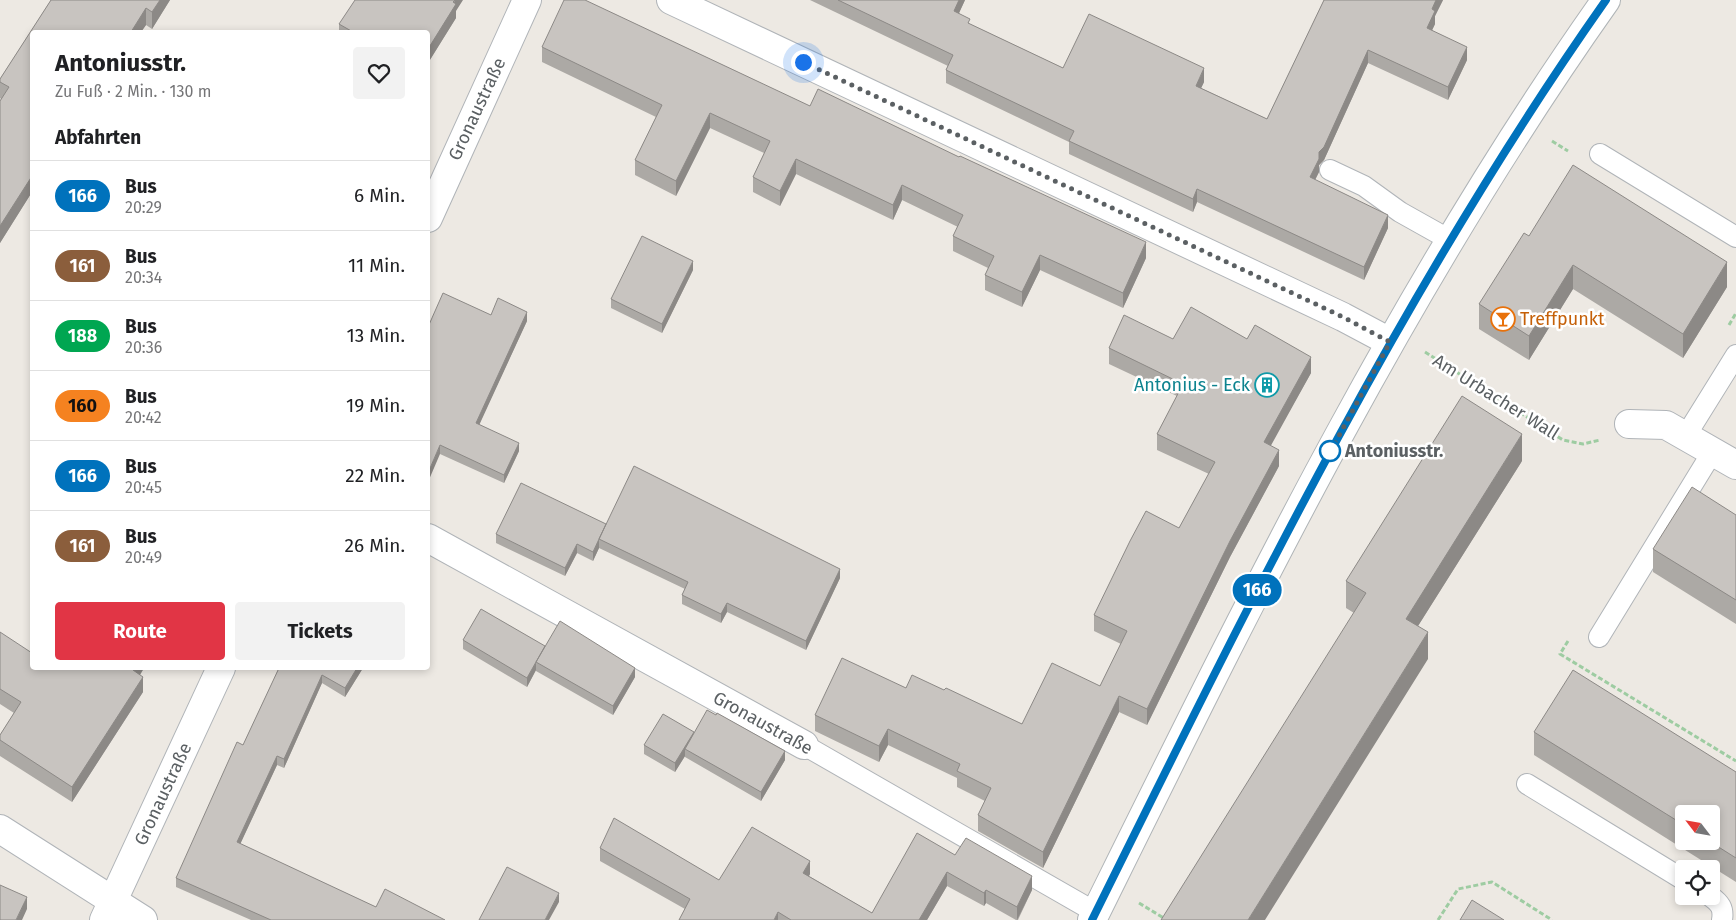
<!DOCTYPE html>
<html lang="de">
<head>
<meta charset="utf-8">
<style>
	:root { --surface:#fff; --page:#f2f2f2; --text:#202124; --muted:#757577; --line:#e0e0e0; --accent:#e13545 }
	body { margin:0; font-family:"Fira Sans",sans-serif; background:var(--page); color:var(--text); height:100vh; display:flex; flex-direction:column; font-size:19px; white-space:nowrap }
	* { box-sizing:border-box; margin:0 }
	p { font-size:16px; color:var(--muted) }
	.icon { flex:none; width:28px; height:28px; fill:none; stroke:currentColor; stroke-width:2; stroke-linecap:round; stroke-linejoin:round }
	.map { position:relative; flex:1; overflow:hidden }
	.side { position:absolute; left:30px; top:30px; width:400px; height:640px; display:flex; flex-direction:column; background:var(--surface); border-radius:5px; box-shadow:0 2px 8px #0003 }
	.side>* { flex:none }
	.badge { padding:0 10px; border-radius:16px; font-size:18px; line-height:32px }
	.needle { width:32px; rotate:301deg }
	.tools { position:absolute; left:1675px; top:805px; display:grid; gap:10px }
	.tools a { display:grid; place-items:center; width:45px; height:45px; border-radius:5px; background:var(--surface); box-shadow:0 2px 8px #0003; font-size:25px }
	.you { position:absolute; width:25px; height:25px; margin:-12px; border:4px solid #fff; border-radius:50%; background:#1a73e8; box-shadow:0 0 0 8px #1a73e833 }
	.map>.badge { position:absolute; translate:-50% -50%; box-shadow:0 0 0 2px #fff }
	h2 { padding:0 25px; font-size:19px; line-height:45px }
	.round { display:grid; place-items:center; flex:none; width:52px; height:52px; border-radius:5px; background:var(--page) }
	.summary { display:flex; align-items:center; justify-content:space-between; height:85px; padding:0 25px }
	h1 { font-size:24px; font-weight:700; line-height:38px }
	.action { display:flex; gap:10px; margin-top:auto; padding:10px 25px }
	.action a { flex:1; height:58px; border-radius:5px; background:var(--accent); color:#fff; font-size:20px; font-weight:700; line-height:58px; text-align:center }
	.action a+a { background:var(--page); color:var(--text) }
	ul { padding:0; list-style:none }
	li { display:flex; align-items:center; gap:15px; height:70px; padding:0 25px; border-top:1px solid var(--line) }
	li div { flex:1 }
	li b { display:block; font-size:19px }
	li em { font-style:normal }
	li .badge { min-width:55px; font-weight:700; text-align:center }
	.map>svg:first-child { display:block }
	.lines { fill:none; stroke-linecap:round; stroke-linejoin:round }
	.lane-casing { stroke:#b0b4b8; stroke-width:22 }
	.street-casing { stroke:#b0b4b8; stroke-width:30 }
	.secondary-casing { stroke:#afb4b7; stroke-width:30 }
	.path { stroke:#9ecca2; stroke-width:3; stroke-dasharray:5 2.5; stroke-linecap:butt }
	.lane { stroke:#fff; stroke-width:20 }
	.street { stroke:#fff; stroke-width:28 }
	.secondary { stroke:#fff; stroke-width:28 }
	.wall { fill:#aca9a5; fill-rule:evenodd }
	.shaded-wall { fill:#8c8986 }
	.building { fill:#c8c4c0; stroke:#8c8986 }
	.line-casing { stroke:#fff; stroke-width:11 }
	.line { stroke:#0072bc; stroke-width:8 }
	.walk { stroke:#5b6063; stroke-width:5; stroke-dasharray:0 9 }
	.stop-dot { fill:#fff; stroke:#0072bc; stroke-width:2.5 }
	.labels { text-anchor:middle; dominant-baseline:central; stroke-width:5; stroke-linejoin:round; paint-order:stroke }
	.street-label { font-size:18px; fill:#5b6063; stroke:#fff }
	.food-label { font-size:18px; fill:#c56008; stroke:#fff; text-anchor:start }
	.culture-label { font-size:18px; fill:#0d838f; stroke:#fff; text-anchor:end }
	.stop-label { font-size:18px; font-weight:bold; fill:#5b6063; stroke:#fff; text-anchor:start }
</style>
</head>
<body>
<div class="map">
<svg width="1736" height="920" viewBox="0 0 1736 920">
	<rect width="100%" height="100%" fill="#ede9e3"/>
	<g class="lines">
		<g class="lane-casing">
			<path id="lane" d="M1600 154 1736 237
				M1330 170 1364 186 1400 212 1450 240
				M1685 437 1736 355
				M1599 637 1713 451
				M804 745 1095 912
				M1527 784 1684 880
				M1710 896C1720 903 1724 908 1722 920"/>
		</g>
		<g class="street-casing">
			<path id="street" d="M671 0 1343 317 1390 342
				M428 218 527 0
				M1629 424 1666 425 1736 465
				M428 538 804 745
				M0 829 143 920
				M104 920 221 668"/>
		</g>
		<g class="secondary-casing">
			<path id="secondary" d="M1092 920C1248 605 1402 288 1606 0"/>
		</g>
		<path class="path" d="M1552 141 1568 151
			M1729 325 1736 313
			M1425 352 1563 440 1583 444 1600 440
			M1568 641 1560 654 1736 761
			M1139 903 1167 920
			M1438 920 1458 889 1492 882 1552 920"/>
		<use href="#lane" class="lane"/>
		<use href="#street" class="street"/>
		<use href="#secondary" class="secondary"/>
	</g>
	<path class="wall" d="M51 0H170L152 29 146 25 141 32H32V192L0 243V101L1 99 0 98V79Z
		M810 0H965L959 13 970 24 1063 68 1204 82 1201 88 1267 119 1324 0H1443L1435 16V24L1432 30 1467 60 1448 100 1368 63 1324 160 1319 165V172L1315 180 1388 228 1364 280 1197 202 1193 212 1069 154V142L946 83V70L948 66Z
		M456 11V18L428 63V32H339V24Z
		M542 47 810 106 1146 258 1123 308 1040 270 1022 307 985 290V275L988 268 953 251V236L958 227 902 200 893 220 796 174 780 206 753 192V177L764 153 710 128 676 196 635 175V160L656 117 542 62Z
		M1529 236 1727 287 1683 358 1573 289 1529 360 1479 329V304Z
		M693 270 662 333 611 308V299Z
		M491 315 527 321 479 424 519 451 504 483 440 454 428 327Z
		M1173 339H1247L1311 373 1270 445 1279 466 1230 557 1147 725 1119 712 1043 868 978 831V815L985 801 957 787V778L888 745 879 762 815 731V715L906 688 944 690 1022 724 1100 686 1121 644 1094 631V615L1179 528 1209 474 1157 450V434L1177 396 1109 364V348Z
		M1522 461 1418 626 1428 659 1346 608V581Z
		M1736 515V624L1653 572V549Z
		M606 524 840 578 806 650 727 612 721 623 682 604V595L685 589 599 548 593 561 577 553 565 576 496 543V534Z
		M0 632 32 668H144L140 675 143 692 72 802 0 756V735L14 713 0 704Z
		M463 640 545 646 635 677 613 715 536 671V670L527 687 463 649Z
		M279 668H363L345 697 322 683 284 768 277 765 240 844 376 907 445 920H251L176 887V878L243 745Z
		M1534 732 1736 772V882L1534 755ZM1684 814 1711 841H1684Z
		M694 733 785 760 761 801 685 757V756L675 772 644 754V745Z
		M600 848 719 880 810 874 809 876 872 913 955 855 1032 890 1018 920H1016L986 903 984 906 947 886 927 920H679L685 909 600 861Z"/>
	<path class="shaded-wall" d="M160 0H170L152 29V12Z
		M455 0H463L456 11V18L428 63V49Z
		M959 0H965L954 24V11Z
		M1436 0H1443L1435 16V24L1427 41V28L1432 9Z
		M146 8V25L141 32H131Z
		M1467 47V60L1448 100V87Z
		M1368 50V63L1324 160 1319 165V172L1310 190V177L1319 152Z
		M1204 68V82L1196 99V86Z
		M710 113V128L676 196V181Z
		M796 159V174L780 206V191Z
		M32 176V192L0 243V226Z
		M902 185V200L893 220V205Z
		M1197 189V202L1193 212V199Z
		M1388 215V228L1364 280V267Z
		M1146 242V258L1123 308V293Z
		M1040 255V270L1022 307V292Z
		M693 261V270L662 333V324Z
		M1727 262V287L1683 358V334Z
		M1573 265V289L1529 360V336Z
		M527 312V321L476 432V423Z
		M1311 357V373L1264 458V442Z
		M1522 434V461L1406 645V619Z
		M519 443V451L504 483V475Z
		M440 445V454L428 482V473Z
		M1279 450V466L1230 557 1147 725V709L1230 541Z
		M599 539V548L593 561V552Z
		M577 544V553L565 576V568Z
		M840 569V578L806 650V641Z
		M727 603V612L721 623V614Z
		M1428 632V659L1265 920H1248Z
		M545 646 536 662V670L527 687V678Z
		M135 668H144L133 686V670Z
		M357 668H363L345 697V688Z
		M635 668V677L613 715V706Z
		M322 675V683L284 768V759Z
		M143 677V692L72 802V787Z
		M1119 696V712L1043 868V852Z
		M888 729V745L879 762V746Z
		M694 732 685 749V756L675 772V763Z
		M785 751V760L761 801V792Z
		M277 756V765L237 851V842Z
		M810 861V874L803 887V873Z
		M947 872V886L927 920H919Z
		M1032 876V890L1017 920V907Z
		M986 890V903L984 906V893Z
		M559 893V902L549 920H545Z
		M27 897V909L22 920H16Z
		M778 912V920H774Z"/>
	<path class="building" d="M51 0H160L152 12 146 8 131 32H32V176L0 226V101L9 87 0 82V79Z
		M355 0H455L453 2 456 4 428 49V32H353L339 24Z
		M564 0H585L810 106 818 89 959 157 960 156 1146 242 1123 293 1040 255 1022 292 985 275 994 256 953 236 963 215 902 185 893 205 796 159 780 191 753 177 770 141 710 113 676 181 635 160 662 105 542 47Z
		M838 0H959L954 11 970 19 968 23 1063 68 1089 14 1204 68 1196 86 1267 119 1324 0H1436L1432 9 1435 11 1427 28 1467 47 1448 87 1368 50 1324 147 1319 152V159L1310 177 1388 215 1364 267 1197 189 1193 199 1069 141 1074 131 946 70 953 55Z
		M1573 165 1727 262 1683 334 1573 265 1529 336 1479 304 1524 233 1529 236Z
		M642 236 693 261 662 324 611 299Z
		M443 293 491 315 498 298 527 312 476 423 519 443 504 475 440 445 428 473V327Z
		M1191 307 1247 339 1255 325 1311 357 1264 442 1279 450 1230 541 1147 709 1119 696 1043 852 978 815 991 788 957 771 960 764 888 729 879 746 815 715 842 658 906 688 912 675 944 690 946 688 1022 724 1052 663 1100 686 1127 631 1094 615 1130 541 1146 511 1179 528 1215 462 1157 434 1183 384 1109 348 1124 315 1173 339Z
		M1462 396 1522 434 1406 619 1428 632 1248 920H1161L1366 593 1346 581Z
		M634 466 840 569 806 641 727 603 721 614 682 595 688 582 599 539Z
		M521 483 606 524 593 552 577 544 565 568 496 534Z
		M1692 487 1736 515V600L1653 549Z
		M481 609 545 646 527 678 463 640Z
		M560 621 635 668 613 706 536 662Z
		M0 632 32 653V668H135L133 670 143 677 72 787 0 740V735L21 702 0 689Z
		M279 668H357L345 688 322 675 284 759 277 756 237 842 376 907 385 889 445 920H271L176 878 237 742 243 745Z
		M1573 670 1736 772V858L1709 841H1711V814H1684V825L1534 732Z
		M707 710 716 715 717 713 785 751 761 792 685 749Z
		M663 714 694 732 675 763 644 745Z
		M614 818 719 880 752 827 810 861 803 873 872 913 917 833 955 855 966 838 1032 876 1017 907 986 890 984 893 947 872 919 920H791L778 912 774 920H679L690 899 600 848Z
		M507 867 559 893 545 920H479Z
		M0 885 27 897 16 920H0Z
		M1472 900 1504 920H1460Z"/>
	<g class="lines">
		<g class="line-casing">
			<path id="line" d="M1092 920C1248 605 1403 288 1606 0"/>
		</g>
		<use href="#line" class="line"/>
		<path class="walk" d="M803 62 1343 317 1390 342 1329 454 1330 451"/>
	</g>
	<defs>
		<g id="bar-ring" transform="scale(1.25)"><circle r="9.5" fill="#fff" stroke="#e8710a" stroke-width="1.5"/><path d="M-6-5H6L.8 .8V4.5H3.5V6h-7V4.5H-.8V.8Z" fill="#e8710a"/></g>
		<g id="building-ring" transform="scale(1.25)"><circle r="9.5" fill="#fff" stroke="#0f9aa8" stroke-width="1.5"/><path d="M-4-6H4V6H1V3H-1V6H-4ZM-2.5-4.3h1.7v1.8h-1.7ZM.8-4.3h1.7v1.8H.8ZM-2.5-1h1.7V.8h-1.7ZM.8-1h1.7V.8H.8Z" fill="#0f9aa8"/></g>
	</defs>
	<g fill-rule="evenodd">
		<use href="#bar-ring" x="1503" y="319"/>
		<use href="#building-ring" x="1267" y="385"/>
	</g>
	<circle class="stop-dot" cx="1330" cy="451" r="10"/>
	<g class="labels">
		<g class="street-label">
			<text transform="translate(477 109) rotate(-65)">Gronaustraße</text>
			<text transform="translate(1496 397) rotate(32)">Am Urbacher Wall</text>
			<text transform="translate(763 723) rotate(29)">Gronaustraße</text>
			<text transform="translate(163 794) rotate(-65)">Gronaustraße</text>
		</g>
		<g class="food-label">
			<text x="1520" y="319">Treffpunkt</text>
		</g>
		<g class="culture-label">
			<text x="1250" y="385">Antonius - Eck</text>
		</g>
		<g class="stop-label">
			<text x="1345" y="451">Antoniusstr.</text>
		</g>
	</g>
</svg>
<div class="tools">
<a><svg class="needle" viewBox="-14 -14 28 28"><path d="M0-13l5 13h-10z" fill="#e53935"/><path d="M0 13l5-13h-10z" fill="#757577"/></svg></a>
<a><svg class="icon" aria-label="locate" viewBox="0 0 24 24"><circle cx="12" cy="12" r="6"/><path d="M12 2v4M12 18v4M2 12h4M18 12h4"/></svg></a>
</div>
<div class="you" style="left:803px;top:62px"></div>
<b class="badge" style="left:1257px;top:590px;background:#0072bc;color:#fff">166</b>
<section class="side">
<div class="summary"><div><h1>Antoniusstr.</h1><p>Zu Fuß · 2 Min. · 130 m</p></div><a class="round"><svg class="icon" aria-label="heart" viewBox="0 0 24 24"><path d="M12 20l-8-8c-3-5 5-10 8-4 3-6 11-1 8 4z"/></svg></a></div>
<h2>Abfahrten</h2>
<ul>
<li><span class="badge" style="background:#0072bc;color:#fff">166</span><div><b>Bus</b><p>20:29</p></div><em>6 Min.</em></li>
<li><span class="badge" style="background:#8b5e3c;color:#fff">161</span><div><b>Bus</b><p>20:34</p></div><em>11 Min.</em></li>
<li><span class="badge" style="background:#00a651;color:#fff">188</span><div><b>Bus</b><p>20:36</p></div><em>13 Min.</em></li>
<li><span class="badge" style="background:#f58220;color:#111">160</span><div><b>Bus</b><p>20:42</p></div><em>19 Min.</em></li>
<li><span class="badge" style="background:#0072bc;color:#fff">166</span><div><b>Bus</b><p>20:45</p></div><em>22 Min.</em></li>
<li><span class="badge" style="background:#8b5e3c;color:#fff">161</span><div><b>Bus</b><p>20:49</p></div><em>26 Min.</em></li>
</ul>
<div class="action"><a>Route</a><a>Tickets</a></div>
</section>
</div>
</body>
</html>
